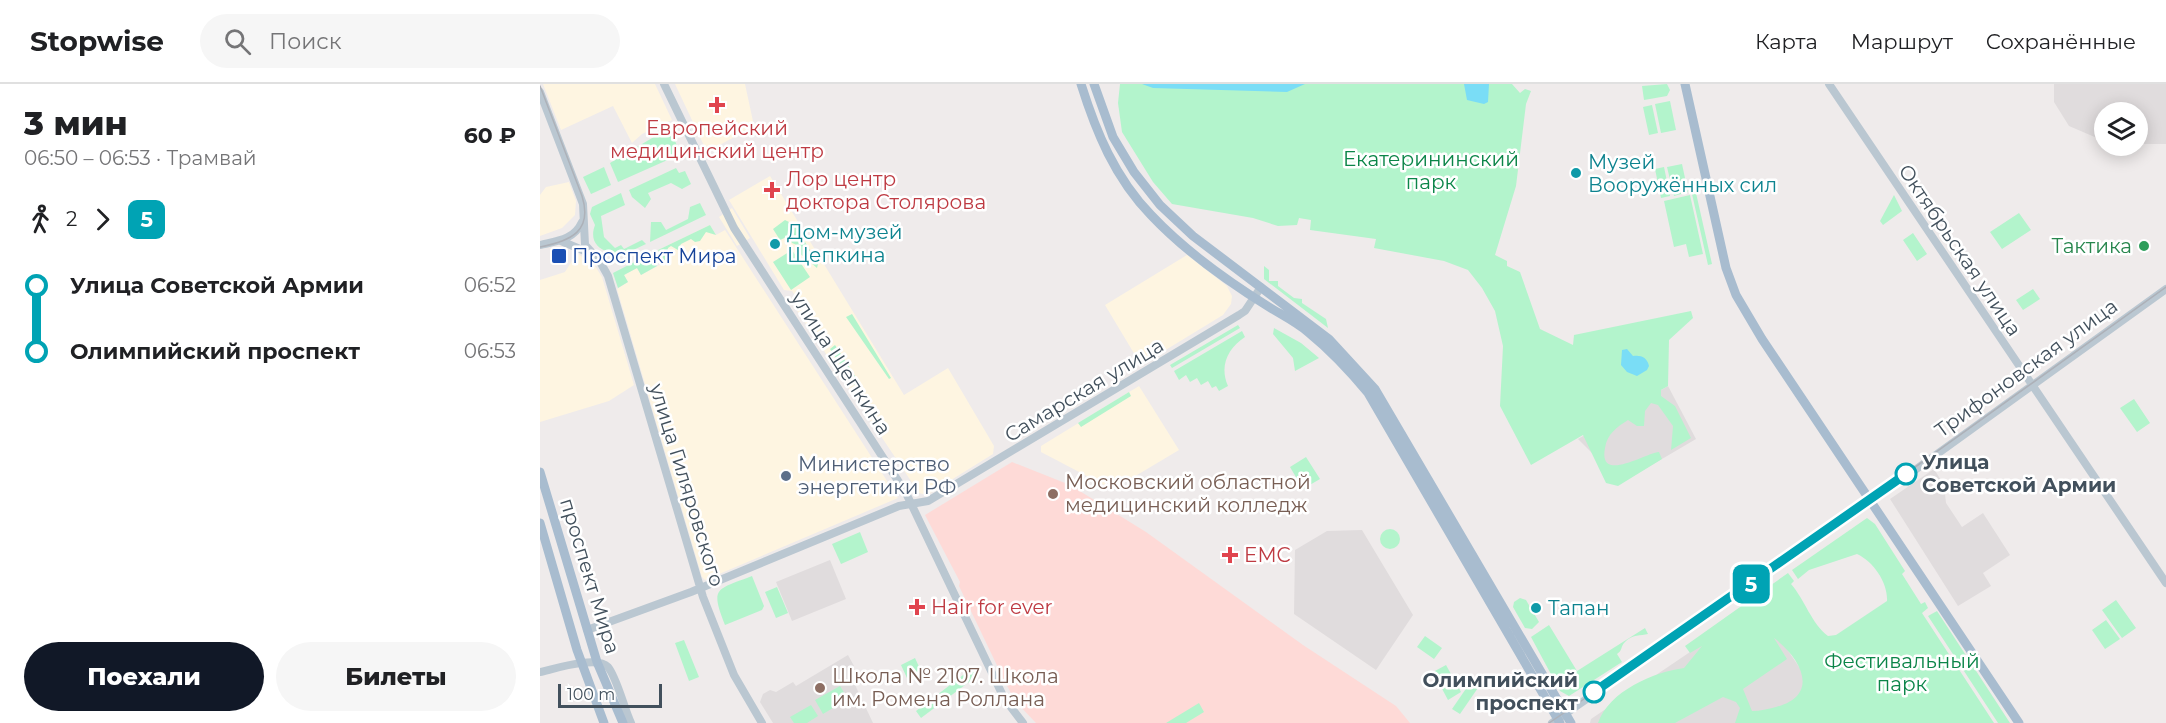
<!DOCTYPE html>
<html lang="ru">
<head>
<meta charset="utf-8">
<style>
	:root { --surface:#fff; --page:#f6f6f6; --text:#202124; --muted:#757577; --line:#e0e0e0; --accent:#111827 }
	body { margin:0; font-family:Montserrat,sans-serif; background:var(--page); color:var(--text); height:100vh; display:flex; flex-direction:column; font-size:22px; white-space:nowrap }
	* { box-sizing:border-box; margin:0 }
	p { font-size:20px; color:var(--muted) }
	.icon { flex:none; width:33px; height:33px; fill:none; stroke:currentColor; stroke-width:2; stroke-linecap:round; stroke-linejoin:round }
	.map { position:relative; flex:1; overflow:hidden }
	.side { display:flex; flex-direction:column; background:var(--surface); width:540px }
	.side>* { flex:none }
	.badge { padding:0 12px; border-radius:9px; font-size:21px; line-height:39px }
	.buttons { position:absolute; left:1554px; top:18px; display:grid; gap:12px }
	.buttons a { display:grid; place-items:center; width:54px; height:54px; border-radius:50%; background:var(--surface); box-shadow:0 3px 15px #0003; font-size:30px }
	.scale { position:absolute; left:18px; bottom:15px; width:104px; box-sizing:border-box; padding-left:6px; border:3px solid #42505c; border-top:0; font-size:16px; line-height:21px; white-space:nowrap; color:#42505c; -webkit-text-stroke:4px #fff; paint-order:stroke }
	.map>.badge { position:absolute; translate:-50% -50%; box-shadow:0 0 0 3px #fff }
	.legs { display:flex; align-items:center; gap:9px; height:66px; padding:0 24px; font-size:20px }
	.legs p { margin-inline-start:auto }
	.head { display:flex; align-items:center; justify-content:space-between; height:102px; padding:0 24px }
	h1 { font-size:33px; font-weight:800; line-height:45px }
	.primary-button { display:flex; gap:12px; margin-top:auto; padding:12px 24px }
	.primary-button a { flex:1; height:69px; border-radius:36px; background:var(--accent); color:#fff; font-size:24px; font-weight:800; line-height:69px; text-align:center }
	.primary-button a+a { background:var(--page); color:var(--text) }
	ul { padding:0 24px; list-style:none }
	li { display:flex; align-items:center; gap:21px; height:66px; font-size:22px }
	li i { display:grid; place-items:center; width:9px; height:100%; margin:0 8px; background:currentColor }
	li i::after { content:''; width:15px; height:15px; margin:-8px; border:4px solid; border-radius:50%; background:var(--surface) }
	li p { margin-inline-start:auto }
	li:first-child i { background:linear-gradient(#0000 50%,currentColor 0) }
	li:last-child i { background:linear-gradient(currentColor 50%,#0000 0) }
	header { display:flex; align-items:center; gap:36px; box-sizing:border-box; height:84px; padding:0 30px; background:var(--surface); border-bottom:2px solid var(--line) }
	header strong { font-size:28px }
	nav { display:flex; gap:33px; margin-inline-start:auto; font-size:21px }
	.search { width:420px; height:54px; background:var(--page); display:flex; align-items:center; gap:15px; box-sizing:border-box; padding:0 21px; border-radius:33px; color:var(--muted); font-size:22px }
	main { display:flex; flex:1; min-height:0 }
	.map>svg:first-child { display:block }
	.commercial { fill:#fef5e1 }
	.education { fill:#e0dcdd }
	.medical { fill:#fedad7 }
	.green { fill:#b3f4cc; fill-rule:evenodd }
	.water { fill:#7addf6 }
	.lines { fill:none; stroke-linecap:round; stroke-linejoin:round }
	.minor { stroke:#bac7d1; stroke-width:8 }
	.major { stroke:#a8bccf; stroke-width:9 }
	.tram { stroke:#adb1b8; stroke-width:1.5 }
	.line-1-casing { stroke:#fff; stroke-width:14 }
	.line-1 { stroke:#00a3b4; stroke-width:9 }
	.health-dot { fill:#e0444e; stroke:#fff; stroke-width:2 }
	.culture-dot { fill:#0f9aa8; stroke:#fff; stroke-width:2 }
	.leisure-dot { fill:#2e9e5b; stroke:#fff; stroke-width:2 }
	.transit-dot { fill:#1a4fb4; stroke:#fff; stroke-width:2 }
	.stop-1-dot { fill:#fff; stroke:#00a3b4; stroke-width:3 }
	.service-dot { fill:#5c6f8a; stroke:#fff; stroke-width:2 }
	.education-dot { fill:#8d6e63; stroke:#fff; stroke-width:2 }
	.labels { text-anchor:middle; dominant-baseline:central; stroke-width:5; stroke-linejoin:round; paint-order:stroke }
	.health-label { font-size:20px; fill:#be3a42; stroke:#fff; text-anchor:start }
	.park-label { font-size:20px; fill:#0b8548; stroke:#fff }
	.culture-label { font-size:20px; fill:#0d838f; stroke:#fff; text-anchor:start }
	.leisure-label { font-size:20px; fill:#27864d; stroke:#fff; text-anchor:end }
	.street-label { font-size:20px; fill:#42505c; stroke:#fff }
	.transit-label { font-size:20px; fill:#164399; stroke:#fff; text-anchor:start }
	.stop-label { font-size:20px; font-weight:bold; fill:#42505c; stroke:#fff; text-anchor:start }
	.service-label { font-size:20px; fill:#4e5e75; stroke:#fff; text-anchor:start }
	.education-label { font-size:20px; fill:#785e54; stroke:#fff; text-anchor:start }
</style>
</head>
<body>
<header>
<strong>Stopwise</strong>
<div class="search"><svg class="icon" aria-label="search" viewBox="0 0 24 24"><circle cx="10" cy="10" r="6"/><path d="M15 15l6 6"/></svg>Поиск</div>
<nav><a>Карта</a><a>Маршрут</a><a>Сохранённые</a></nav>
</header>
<main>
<section class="side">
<div class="head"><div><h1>3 мин</h1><p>06:50 – 06:53 · Трамвай</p></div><b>60 ₽</b></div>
<div class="legs"><svg class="icon" aria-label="walk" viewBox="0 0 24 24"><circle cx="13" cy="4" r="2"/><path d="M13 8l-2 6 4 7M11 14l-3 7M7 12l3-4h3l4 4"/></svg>2<svg class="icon" aria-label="forward" viewBox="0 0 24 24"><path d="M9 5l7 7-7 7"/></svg><b class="badge" style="background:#00a3b4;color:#fff">5</b></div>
<ul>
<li><i style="color:#00a3b4"></i><b>Улица Советской Армии</b><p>06:52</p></li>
<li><i style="color:#00a3b4"></i><b>Олимпийский проспект</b><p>06:53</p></li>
</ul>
<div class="primary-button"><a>Поехали</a><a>Билеты</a></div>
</section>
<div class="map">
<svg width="1626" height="639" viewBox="0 0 1626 639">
	<rect width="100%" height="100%" fill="#efebeb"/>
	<path class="commercial" d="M3 0H115L132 36 102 50 92 59 73 22 21 46Z
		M135 0H205L214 42 167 68Z
		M230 92 364 311 408 284 454 362 453 370 387 411 379 409 254 222 256 213 252 207 244 206 189 116Z
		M29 98 36 117 35 131 22 144 0 152V111L6 103Z
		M192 124 210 154 197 162 179 133Z
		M170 141 176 151 185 146 358 414 165 496 162 493 77 205 88 198 84 191 97 184 101 191 125 178 118 166Z
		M37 169 55 182 62 193 94 301 69 317 0 338V196L25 188Z
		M647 171 687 202 692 212 691 220 683 231 601 281 565 221Z
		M599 302 639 366 582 400 577 393 564 401 501 368V362Z"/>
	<path class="education" d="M1514 0H1626V60H1598V28H1564V57L1529 42 1514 18Z
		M1128 302 1156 355 1093 392 1062 379 1038 355Z
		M1394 385 1404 401 1406 419 1422 443 1443 429 1470 471 1443 489 1451 502 1418 522 1350 415Z
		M822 446 873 531 836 586 754 530 755 466 787 447Z
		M290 476 306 515 252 537 236 498Z
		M1218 522 1276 608 1230 639H1050L1051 635Z
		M308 571 314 582 308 586 333 639H233L220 618 223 610 230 606 236 608 253 598 256 602Z"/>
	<path class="medical" d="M472 378 530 401 606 448 763 561 856 622 870 639H496L475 617 463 594 419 502 420 498 385 431Z"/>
	<path class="green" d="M580 0H972L980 9 985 5 991 7 986 20 976 102 955 171 967 177V182L980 188 1000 245 1033 261 1034 251 1151 227 1153 234 1129 256 1128 302 1121 306V312L1135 322 1151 354 1131 366 1133 342 1118 321 1111 319 1105 327 1104 342H1097L1088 336C1077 343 1067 350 1065 364 1058 400 1105 369 1119 368L1122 375 1078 402 1066 399 1043 351 991 381 960 322 963 262 955 227 942 204 928 186 904 177 834 164 836 155 770 146 771 136 759 134 757 141 738 142 713 134 632 120 613 98 582 48 578 19Z
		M1127 0 1130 6 1127 12 1104 16 1102 2Z
		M1130 17 1136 46 1121 49 1115 20Z
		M1112 21 1118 49 1109 51 1103 23Z
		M129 44 141 70 78 98 70 79Z
		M1142 80 1148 108 1134 112 1127 83Z
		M64 83 71 101 51 110 43 93Z
		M1124 83 1130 112 1121 114 1115 85Z
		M136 84 139 89 145 87 151 100 142 105 131 99 108 109 111 115 105 124 92 113 89 106Z
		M81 109 85 121 61 132 64 153 75 164 81 161 84 165 102 156 106 160 74 175 70 168C55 165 50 154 55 141L50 130 52 123Z
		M1156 109 1172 180 1168 181 1152 110Z
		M1150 111 1163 170 1149 173 1146 160 1134 163 1124 117Z
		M1354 111 1362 127 1343 141 1340 137Z
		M160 119 166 131 110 158 111 138H121L126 146 148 135 150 123Z
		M1479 129 1491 146 1462 165 1450 148Z
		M245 136 255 141 278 180 277 184 258 168 257 161 252 159 249 152 240 156 233 145Z
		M170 141 176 151 166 148 160 157 155 158 151 155 141 160 138 166 131 162 128 164 125 177 118 166Z
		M1373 149 1387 170 1377 177 1363 156Z
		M252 166 270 193 251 206 233 178Z
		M110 170 117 182 101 191 97 184 84 191 88 198 78 204 73 189Z
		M724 182 729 186V197H738V202L754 214 762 215V219L786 235 788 244 724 195Z
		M1493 205 1500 215 1483 226 1476 216Z
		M312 230 351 294 349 295 306 233Z
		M698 241 700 244 632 284 630 281Z
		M734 244 761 259 779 274 755 287 753 274 733 250Z
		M702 247 705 253C688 264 679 282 688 302L679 307 676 302 672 304 668 297 661 301 657 294 650 298 646 291 639 296 634 287Z
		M295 261 319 298 314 301 290 265Z
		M589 308 591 312 541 343 538 339Z
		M1594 315 1610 339 1597 348 1580 324Z
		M766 373 780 395 763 405 750 383Z
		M1327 434 1335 440 1365 487 1362 490 1381 520 1385 518 1388 524 1382 529 1454 639H1195L1200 624 1196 618 1183 613 1135 639H1058C1069 607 1114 588 1144 584L1162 562 1150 569 1145 562 1248 489 1254 497 1251 500C1265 516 1271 539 1288 552L1296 551 1347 517C1348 499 1334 478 1317 470L1269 486 1258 495 1252 486ZM1234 554C1261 574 1281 611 1236 623 1228 625 1220 627 1212 627L1203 605 1247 575Z
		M840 455a10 10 0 1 1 20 0a10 10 0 1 1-20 0Z
		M320 448 328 468 301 480 292 460Z
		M212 492 224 522 222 526 185 541C170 503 176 506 212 492Z
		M237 503 248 529 236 534 225 508Z
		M980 514 986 516 999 538 992 545 985 544 973 523 974 518Z
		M1576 516 1596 544 1582 554 1562 526Z
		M1397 527 1470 639H1458L1388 532Z
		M1566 536 1580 555 1565 565 1552 546Z
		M1009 541 1037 587 1105 544 1108 550C1101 552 1092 550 1085 558 1080 563 1083 566 1077 570L1082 578 1029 612 1020 607 991 553Z
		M885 552 902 564 894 575 877 563Z
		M144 556 159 593 149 597 135 559Z
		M375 574 381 587 367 594 361 581Z
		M906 581 921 608 908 616 893 588Z
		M431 585 437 592 381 634 376 627Z
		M934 593 942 598 920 630 912 625Z
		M300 602 308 615 283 630 275 616Z
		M659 619 664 628 646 639H626Z
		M271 621 278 632 267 639H254L250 633Z"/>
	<path class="water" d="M602 0H765L747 8 613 4Z
		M924 0H949L948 18 944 20 927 16Z
		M1087 265 1093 272C1101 271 1107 273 1109 282L1107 286 1097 292 1087 288 1081 281 1082 266Z"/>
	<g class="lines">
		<path class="minor" d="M124 0 194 144 366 409 464 614 483 639
			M1289 0 1626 499
			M0 8 43 120 45 161 59 176 68 192 163 513 194 591 222 639
			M21 157 47 168
			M0 161C17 157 34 156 42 138
			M47 546 151 508 359 422 388 417 699 231 705 227 721 203
			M0 588C14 585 57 571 68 583 77 594 84 624 91 639
			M1012 639 1332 417 1626 205"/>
		<path class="major" d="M541 0C556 48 575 94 611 131 645 167 687 197 729 223 742 231 756 238 768 248 790 266 810 287 828 309L1020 639
			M554 0 573 53 594 88 620 121 653 152 789 255 835 305 1031 639
			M1145 0 1186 184 1196 211 1222 255 1479 639
			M0 388 57 578 83 639
			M0 439 37 566 64 639"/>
		<path class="tram" d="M0 2 42 112C53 147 31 157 0 163
			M1009 639 1243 478 1626 203"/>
	</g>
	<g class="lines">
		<g class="line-1-casing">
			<path id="line-1" d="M1054 608 1366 390"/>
		</g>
		<use href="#line-1" class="line-1"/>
	</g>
	<g class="health-dot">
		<path d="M174 12h6v6h6v6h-6v6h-6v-6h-6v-6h6z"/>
		<path d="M229 97h6v6h6v6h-6v6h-6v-6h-6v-6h6z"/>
		<path d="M687 462h6v6h6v6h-6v6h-6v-6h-6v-6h6z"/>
		<path d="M374 514h6v6h6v6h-6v6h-6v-6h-6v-6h6z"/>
	</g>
	<g class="culture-dot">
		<circle cx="1036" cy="89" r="6"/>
		<circle cx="235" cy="160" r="6"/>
		<circle cx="996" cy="524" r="6"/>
	</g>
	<circle class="leisure-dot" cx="1604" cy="162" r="6"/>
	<rect class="transit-dot" x="11" y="164" width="16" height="16" rx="3"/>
	<g class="stop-1-dot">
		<circle cx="1366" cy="390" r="10"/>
		<circle cx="1054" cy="608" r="10"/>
	</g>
	<circle class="service-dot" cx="246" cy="392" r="6"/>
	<g class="education-dot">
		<circle cx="513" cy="410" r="6"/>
		<circle cx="280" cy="604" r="6"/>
	</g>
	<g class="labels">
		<g class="health-label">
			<text x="177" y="44" text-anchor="middle">Европейский<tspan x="177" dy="23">медицинский центр</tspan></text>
			<text x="246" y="95">Лор центр<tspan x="246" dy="23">доктора Столярова</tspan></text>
			<text x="704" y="471">EMC</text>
			<text x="391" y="523">Hair for ever</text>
		</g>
		<g class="park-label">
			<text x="891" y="75">Екатерининский<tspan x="891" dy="23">парк</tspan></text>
			<text x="1362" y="577">Фестивальный<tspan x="1362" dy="23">парк</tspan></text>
		</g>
		<g class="culture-label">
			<text x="1048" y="78">Музей<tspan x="1048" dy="23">Вооружённых сил</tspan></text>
			<text x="247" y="148">Дом-музей<tspan x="247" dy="23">Щепкина</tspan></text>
			<text x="1008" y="524">Тапан</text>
		</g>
		<g class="leisure-label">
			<text x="1592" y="162">Тактика</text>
		</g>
		<g class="street-label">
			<text transform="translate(1420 166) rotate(56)">Октябрьская улица</text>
			<text transform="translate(301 279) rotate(57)">улица Щепкина</text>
			<text transform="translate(1486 284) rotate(-36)">Трифоновская улица</text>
			<text transform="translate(544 306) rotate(-31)">Самарская улица</text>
			<text transform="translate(147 401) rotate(73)">улица Гиляровского</text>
			<text transform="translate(50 492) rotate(73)">проспект Мира</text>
		</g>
		<g class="transit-label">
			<text x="32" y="172">Проспект Мира</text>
		</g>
		<g class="stop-label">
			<text x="1382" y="378">Улица<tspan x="1382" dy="23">Советской Армии</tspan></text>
			<text x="1038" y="596" text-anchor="end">Олимпийский<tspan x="1038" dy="23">проспект</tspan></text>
		</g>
		<g class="service-label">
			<text x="258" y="380">Министерство<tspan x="258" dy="23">энергетики РФ</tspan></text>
		</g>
		<g class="education-label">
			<text x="525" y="398">Московский областной<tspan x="525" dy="23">медицинский колледж</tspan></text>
			<text x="292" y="592">Школа № 2107. Школа<tspan x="292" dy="23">им. Ромена Роллана</tspan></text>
		</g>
	</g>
</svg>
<div class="buttons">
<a><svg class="icon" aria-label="layers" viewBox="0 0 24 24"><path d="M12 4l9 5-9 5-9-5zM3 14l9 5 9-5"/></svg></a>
</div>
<div class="scale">100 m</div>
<b class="badge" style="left:1211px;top:500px;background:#00a3b4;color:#fff">5</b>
</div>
</main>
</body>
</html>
